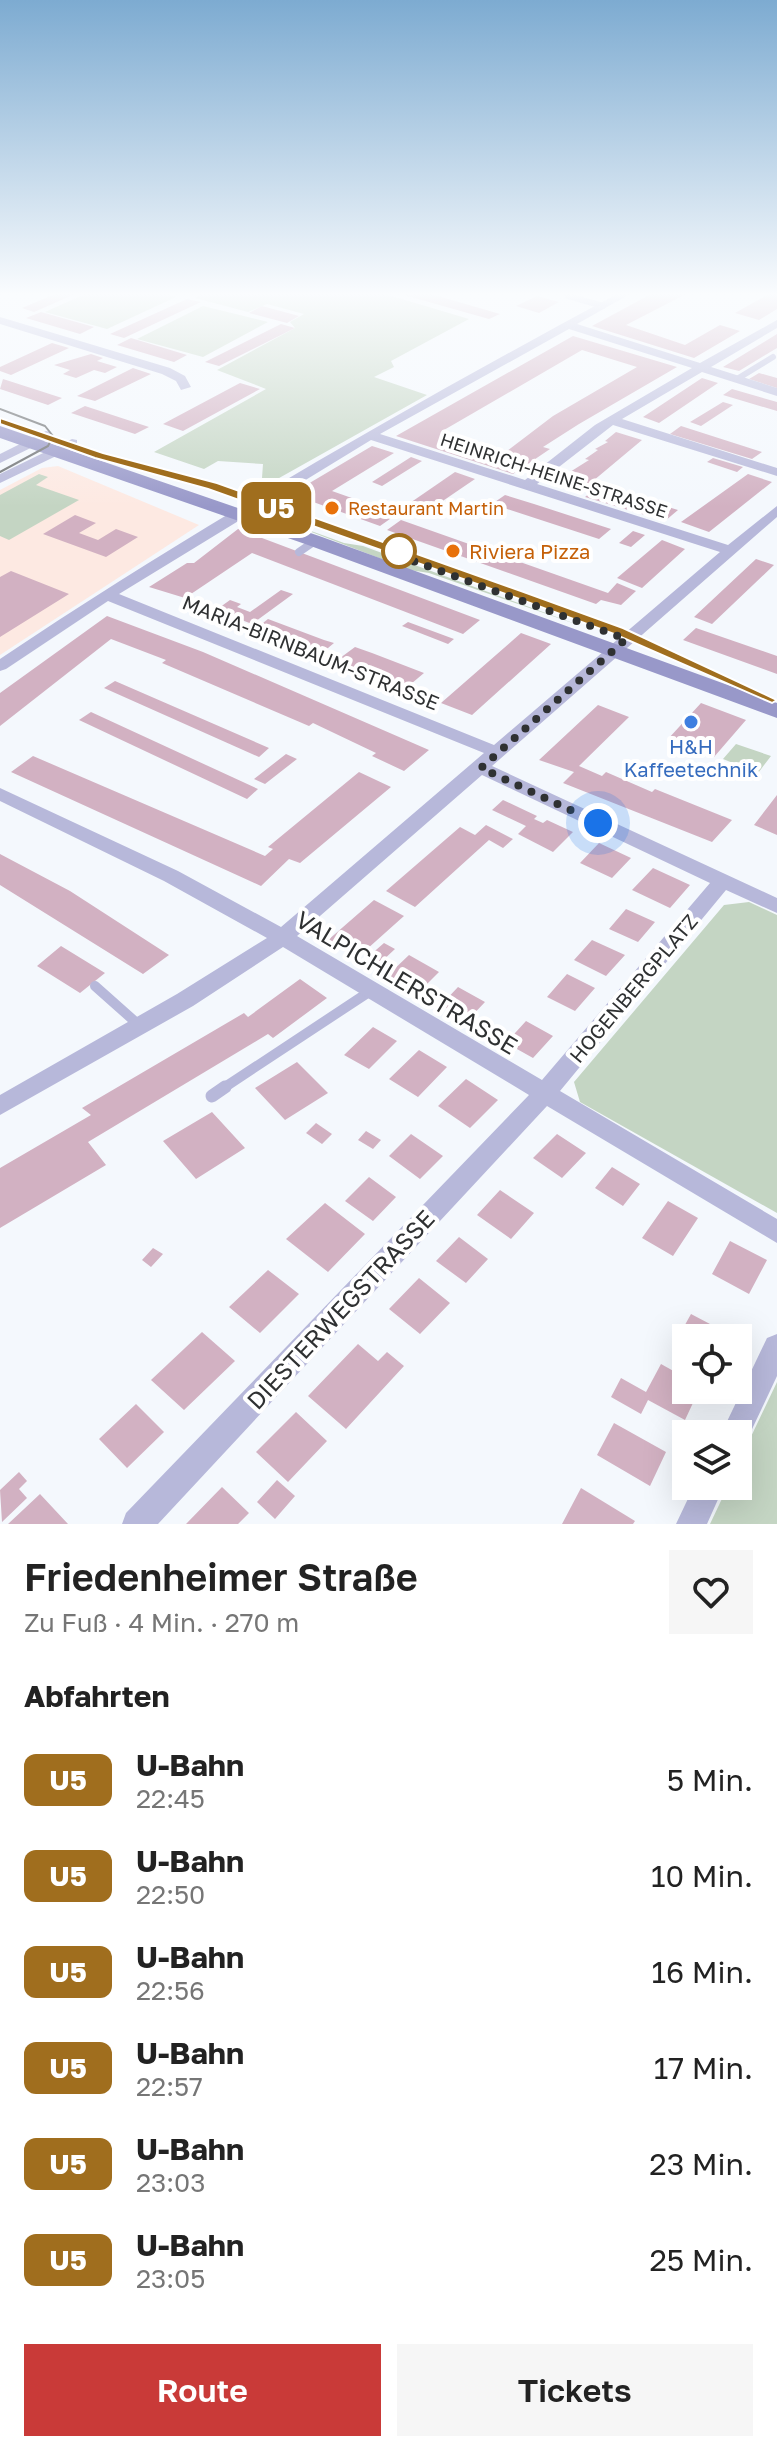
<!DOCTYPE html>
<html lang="de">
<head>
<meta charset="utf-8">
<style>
	:root { --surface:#fff; --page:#f6f6f6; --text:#222; --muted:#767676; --accent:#c93a38 }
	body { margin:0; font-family:"Golos Text",sans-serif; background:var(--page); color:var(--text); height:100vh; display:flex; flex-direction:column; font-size:30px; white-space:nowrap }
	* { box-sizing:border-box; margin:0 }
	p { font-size:26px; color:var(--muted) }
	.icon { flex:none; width:44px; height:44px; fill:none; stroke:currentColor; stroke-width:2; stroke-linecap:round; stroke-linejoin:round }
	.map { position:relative; height:1524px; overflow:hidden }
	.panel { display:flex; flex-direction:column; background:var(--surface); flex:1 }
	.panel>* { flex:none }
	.badge { padding:0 16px; border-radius:12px; font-size:28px; line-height:52px }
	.fabs { position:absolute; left:672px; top:1324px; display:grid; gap:16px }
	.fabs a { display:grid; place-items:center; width:80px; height:80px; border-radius:0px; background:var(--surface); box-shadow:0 8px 32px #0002; font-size:40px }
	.you { position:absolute; width:40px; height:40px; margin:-20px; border:6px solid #fff; border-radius:50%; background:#1a73e8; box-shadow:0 0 0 12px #1a73e833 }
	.map>.badge { position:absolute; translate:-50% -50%; box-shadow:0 0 0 4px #fff }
	h2 { padding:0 24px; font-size:30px; line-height:72px }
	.round { display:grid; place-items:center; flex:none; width:84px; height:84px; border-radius:0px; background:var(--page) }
	.head { display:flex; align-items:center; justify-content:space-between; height:136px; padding:0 24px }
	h1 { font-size:38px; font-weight:600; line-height:60px }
	.action { display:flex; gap:16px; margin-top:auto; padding:16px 24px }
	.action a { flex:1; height:92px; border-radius:0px; background:var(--accent); color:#fff; font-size:32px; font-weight:600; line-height:92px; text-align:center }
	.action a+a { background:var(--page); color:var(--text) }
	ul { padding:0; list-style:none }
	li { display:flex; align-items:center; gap:24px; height:96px; padding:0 24px }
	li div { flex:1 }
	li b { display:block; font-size:30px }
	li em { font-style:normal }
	li .badge { min-width:88px; font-weight:700; text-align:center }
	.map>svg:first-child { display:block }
	.education { fill:#fde9e2 }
	.green { fill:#c4d5c3 }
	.building { fill:#d2b1c2; fill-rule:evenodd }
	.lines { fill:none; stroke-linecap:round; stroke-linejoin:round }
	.service-far3 { stroke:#b7b8da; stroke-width:6 }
	.service-far2 { stroke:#b7b8da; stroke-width:8 }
	.service-far1 { stroke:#b7b8da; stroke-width:10 }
	.service { stroke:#b7b8da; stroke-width:13 }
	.minor { fill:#b7b8da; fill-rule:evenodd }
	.secondary { fill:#9898c9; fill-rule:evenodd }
	.tram { stroke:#6e7173; stroke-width:2 }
	.line { fill:#a06e1e; stroke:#fff; stroke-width:2 }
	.walk { stroke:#2f3132; stroke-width:8; stroke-dasharray:0 14.4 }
	.food-dot { fill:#e8710a; stroke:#fff; stroke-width:3 }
	.stop-dot { fill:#fff; stroke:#a06e1e; stroke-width:4 }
	.shop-dot { fill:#3f7fe0; stroke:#fff; stroke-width:3 }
	.labels { text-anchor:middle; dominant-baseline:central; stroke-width:8; stroke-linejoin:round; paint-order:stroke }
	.far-street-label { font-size:18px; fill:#2f3132; stroke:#fff }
	.far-food-label { font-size:18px; fill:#c56008; stroke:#fff; text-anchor:start }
	.food-label { font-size:20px; fill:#c56008; stroke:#fff; text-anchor:start }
	.street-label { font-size:20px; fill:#2f3132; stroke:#fff }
	.shop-label { font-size:20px; fill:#366cbe; stroke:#fff }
	.near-street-label { font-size:24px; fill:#2f3132; stroke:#fff }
</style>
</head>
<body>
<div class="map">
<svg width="777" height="1524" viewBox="0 0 777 1524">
	<rect width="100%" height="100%" fill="#f4f8fd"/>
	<path class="education" d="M58 466 199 525 0 655V490L42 468Z"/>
	<path class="green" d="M85 294H166L176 297 107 329 45 312Z
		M202 294H385L469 319 391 361 394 367 374 377 427 395 272 482 262 478 263 464 218 461 204 469 154 452 266 389 217 370 295 328 290 322 304 314 267 304 248 312 195 298Z
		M203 306 268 322 203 357 137 339Z
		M39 474 48 477 36 485 79 500 9 540 0 536V495Z
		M270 516 344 543 363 546 584 627 429 573 410 570Z
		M736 744 771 756 758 773 723 759Z
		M749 902 777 915V1213L580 1102 574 1082 724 905Z
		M777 1382V1524H710L728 1486H738V1464Z"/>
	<path class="building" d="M55 294H75L34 312 22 308Z
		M431 294 500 314 489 319 404 295Z
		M651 294H686L626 325 685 345 720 325 740 331 694 358 592 326Z
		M769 294H777V309L759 320 735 313Z
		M537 296 559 302 539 313 516 306Z
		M187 299 201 302 124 338 110 334Z
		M262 306 299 316 287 323 249 313Z
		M41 312 94 327 80 334 26 318Z
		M281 324 295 328 219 366 205 362Z
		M777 334V348L739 371 723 367Z
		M573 336 677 367 579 424 543 447 550 449 513 474 396 436ZM582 350 637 367 553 416 503 454 444 435V430Z
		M131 338 187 355 174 362 117 345Z
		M52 343 69 348 11 375 0 371V367Z
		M91 354 103 358 97 361 117 367 105 373 94 370 76 378 63 374 70 370 54 365Z
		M133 368 151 374 95 401 77 396Z
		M759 373 777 378V388L749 379Z
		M702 378 718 383 659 423 643 417Z
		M3 379 62 398 48 405 0 389Z
		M240 383 260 389 183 431 163 424Z
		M732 389 777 402V411L723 395Z
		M723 402 733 405 701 426 690 422Z
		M85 406 149 427 135 434 71 413Z
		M681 426 762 452 752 459 670 434Z
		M616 432 642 440 581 491 554 482 589 460 585 459 598 450 595 449 608 442 605 441Z
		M372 446 394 453 332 491 397 514 380 526 291 494Z
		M411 457 422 461 382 486 372 482Z
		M713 458 743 467 737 472 707 462Z
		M455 472 475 479 428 511 407 505Z
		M748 474 772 482 709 532 681 522Z
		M599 486 678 510 665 521 585 497Z
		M505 495 534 504 611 529 599 539 492 504Z
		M75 515 96 523 79 533 98 540 116 529 138 537 106 557 43 534Z
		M401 520 608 593 617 583 636 591 621 605 601 600 596 604 387 530Z
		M238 529 480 620 463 634 252 553 185 598 149 587 187 563H194Z
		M633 531 645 535 631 547 619 543Z
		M662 540 685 549 642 588 617 578Z
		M756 559 774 565 712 624 694 617Z
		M11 571 69 594 0 637V577Z
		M281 590 293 594 252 624 216 610 230 600 241 604 237 607 250 612Z
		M107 616 203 652 429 750 404 771 372 756 376 753 313 723 309 726 162 663 166 660 111 639 0 726V693Z
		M268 619 324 640 334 643 316 658 250 633Z
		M408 622 454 639 448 644 402 626Z
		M696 628 777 656V674L683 640Z
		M521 633 551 644 472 715 441 703Z
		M355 647 372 653 424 673 405 689 336 661Z
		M115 681 269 748 259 757 104 688Z
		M701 703 746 720 714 757 668 739Z
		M598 705 629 717 579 766 602 776 606 772 652 792 655 789 732 820 712 842 563 783 574 772 539 760Z
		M91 712 258 789 247 799 79 720Z
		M286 754 297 759 265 784 254 779Z
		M33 756 265 856 273 849 268 847 359 772 391 787 300 863 289 859 261 886 11 772Z
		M777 795V835L754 825Z
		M503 800 537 816 534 819 543 823 547 820 573 832 553 852 518 834 526 826 492 810Z
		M486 825 513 839 503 848 489 840 415 907 386 891 460 827 475 835Z
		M599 843 631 858 612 878 580 863Z
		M0 854 70 891 169 955 143 974 0 885Z
		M653 868 690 885 670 908 632 890Z
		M374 900 404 916 357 958 327 941Z
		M626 909 655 922 638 942 609 929Z
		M592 940 625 955 606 976 574 960Z
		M384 943 395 949 380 963 369 956Z
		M61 946 105 973 80 993 37 966Z
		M409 955 439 972 418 993 388 975Z
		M567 974 595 988 575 1011 547 997Z
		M300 979 327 998 273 1038 268 1034 88 1142 106 1165 0 1228V1168L91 1115 82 1108 244 1013 248 1017Z
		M458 987 485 1002 468 1020 441 1005Z
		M526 1021 553 1036 533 1058 506 1043Z
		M373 1027 397 1041 369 1069 344 1055Z
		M419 1050 447 1067 418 1097 389 1079Z
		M297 1062 328 1093 285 1120 255 1088Z
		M466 1079 498 1100 470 1128 438 1106Z
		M212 1112 245 1148 196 1179 163 1141Z
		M316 1123 332 1134 322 1144 306 1133Z
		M366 1131 381 1140 373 1149 358 1140Z
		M411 1134 443 1156 420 1179 389 1156Z
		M557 1134 586 1153 562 1178 533 1158Z
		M612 1167 640 1184 623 1206 595 1188Z
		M369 1177 396 1197 373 1221 345 1201Z
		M500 1190 534 1213 511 1239 477 1215Z
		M668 1201 698 1218 673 1256 642 1238Z
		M325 1203 365 1234 328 1272 286 1239Z
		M459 1237 488 1259 466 1283 436 1261Z
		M730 1241 767 1260 749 1294 712 1274Z
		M153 1248 163 1254 151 1267 142 1260Z
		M268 1270 299 1294 260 1333 229 1307Z
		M419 1278 450 1303 420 1334 389 1309Z
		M691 1314 729 1334 727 1338H686V1346L676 1341Z
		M202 1332 235 1361 184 1410 151 1380Z
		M358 1344 378 1361 387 1352 404 1366 346 1429 308 1396Z
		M661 1364 686 1378V1390H699L685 1420 648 1400 641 1414 611 1397 621 1378 646 1392Z
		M136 1404 164 1432 127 1468 99 1439Z
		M296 1412 327 1441 288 1482 256 1452Z
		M614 1423 666 1452 650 1486 597 1455Z
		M19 1472 27 1481 19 1489 27 1498 2 1522 0 1490Z
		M277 1480 295 1496 275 1519 257 1502Z
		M222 1487 249 1513 238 1524H186Z
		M581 1488 635 1521 633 1524H562Z
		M40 1494 68 1524H8Z"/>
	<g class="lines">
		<path class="service-far3" d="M568 296 603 306
			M737 379 773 357"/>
		<path class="service-far2" d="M299 552 315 541"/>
		<path class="service-far1" d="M95 986 140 1026
			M222 1089 372 990"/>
		<path class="service" d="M212 1096 225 1087"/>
		<path class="minor" d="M617 294H630L577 324 700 363 777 320V328L711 367 777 388V396L702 372 622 419 777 468V476L613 425 537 484 728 545 777 506V517L492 766 777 898V913L726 890 560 1091 777 1219V1243L547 1106 158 1524H122L126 1513 529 1095 283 947 193 1006 0 1115V1095L177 994 267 938 164 881 0 801V788L178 871 281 927 484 753 108 601 6 669 0 671V659C198 526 406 408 617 294ZM569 329 692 368 595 425 525 480 380 434ZM371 440 720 552 494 745 119 594ZM482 775 710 883 542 1080 297 936Z
			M0 317 170 368 185 376 191 387 181 390 176 381 162 374 0 324Z
			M46 431 51 432V438L0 463V454Z
			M72 439 77 440V446L0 483V474Z
			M777 1334V1376L745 1444 738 1447V1434H721L767 1338Z
			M694 1486H724L707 1524H676Z"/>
		<path class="secondary" d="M0 426 322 537 777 703V718L308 545 0 438Z"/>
		<path class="tram" d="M0 409 45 426 53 436 48 446 0 472"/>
	</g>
	<linearGradient id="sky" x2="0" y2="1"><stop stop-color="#7dabd1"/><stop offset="0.58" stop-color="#fafcfe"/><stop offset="1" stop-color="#fafcfe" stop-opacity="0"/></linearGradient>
	<rect width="777" height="507" fill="url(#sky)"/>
	<path class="line" d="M0 418 103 453 217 483 521 591 623 628 777 700 772 703 614 634 511 596 208 489 95 458 0 424Z"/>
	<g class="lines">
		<path class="walk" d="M399 551H386L626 639 481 768 598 823"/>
	</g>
	<g class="food-dot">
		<circle cx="332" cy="508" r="8"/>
		<circle cx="453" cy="551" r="8"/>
	</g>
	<circle class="stop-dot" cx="399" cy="551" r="16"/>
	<circle class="shop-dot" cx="691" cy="722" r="8"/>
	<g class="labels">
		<g class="far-street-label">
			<text transform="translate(554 475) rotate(18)">HEINRICH-HEINE-STRASSE</text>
		</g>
		<g class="far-food-label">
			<text x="348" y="508">Restaurant Martin</text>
		</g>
		<g class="food-label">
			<text x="469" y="551">Riviera Pizza</text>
		</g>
		<g class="street-label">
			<text transform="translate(311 652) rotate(22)">MARIA-BIRNBAUM-STRASSE</text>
			<text transform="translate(633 988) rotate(-50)">HOGENBERGPLATZ</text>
		</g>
		<g class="shop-label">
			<text x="691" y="746">H&amp;H<tspan x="691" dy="23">Kaffeetechnik</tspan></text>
		</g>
		<g class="near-street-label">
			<text transform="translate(407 982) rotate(31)">VALPICHLERSTRASSE</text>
			<text transform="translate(340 1309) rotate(-47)">DIESTERWEGSTRASSE</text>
		</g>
	</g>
</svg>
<div class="fabs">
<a><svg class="icon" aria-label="locate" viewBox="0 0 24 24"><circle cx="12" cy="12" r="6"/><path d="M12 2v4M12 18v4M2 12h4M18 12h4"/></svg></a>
<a><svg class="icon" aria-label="layers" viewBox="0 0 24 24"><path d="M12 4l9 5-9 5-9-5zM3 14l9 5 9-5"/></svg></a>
</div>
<div class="you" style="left:598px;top:823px"></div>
<b class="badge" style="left:276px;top:508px;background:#a06e1e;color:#fff">U5</b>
</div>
<section class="panel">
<div class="head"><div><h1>Friedenheimer Straße</h1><p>Zu Fuß · 4 Min. · 270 m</p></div><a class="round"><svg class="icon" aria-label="heart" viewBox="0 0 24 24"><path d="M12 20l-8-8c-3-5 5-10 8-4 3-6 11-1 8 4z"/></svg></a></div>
<h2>Abfahrten</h2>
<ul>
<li><span class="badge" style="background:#a06e1e;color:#fff">U5</span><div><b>U-Bahn</b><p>22:45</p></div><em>5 Min.</em></li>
<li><span class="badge" style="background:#a06e1e;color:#fff">U5</span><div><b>U-Bahn</b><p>22:50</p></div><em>10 Min.</em></li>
<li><span class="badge" style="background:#a06e1e;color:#fff">U5</span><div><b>U-Bahn</b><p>22:56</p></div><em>16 Min.</em></li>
<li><span class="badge" style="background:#a06e1e;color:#fff">U5</span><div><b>U-Bahn</b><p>22:57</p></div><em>17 Min.</em></li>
<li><span class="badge" style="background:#a06e1e;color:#fff">U5</span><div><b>U-Bahn</b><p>23:03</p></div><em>23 Min.</em></li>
<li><span class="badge" style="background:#a06e1e;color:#fff">U5</span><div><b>U-Bahn</b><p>23:05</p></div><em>25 Min.</em></li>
</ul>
<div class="action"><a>Route</a><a>Tickets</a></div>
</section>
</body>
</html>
